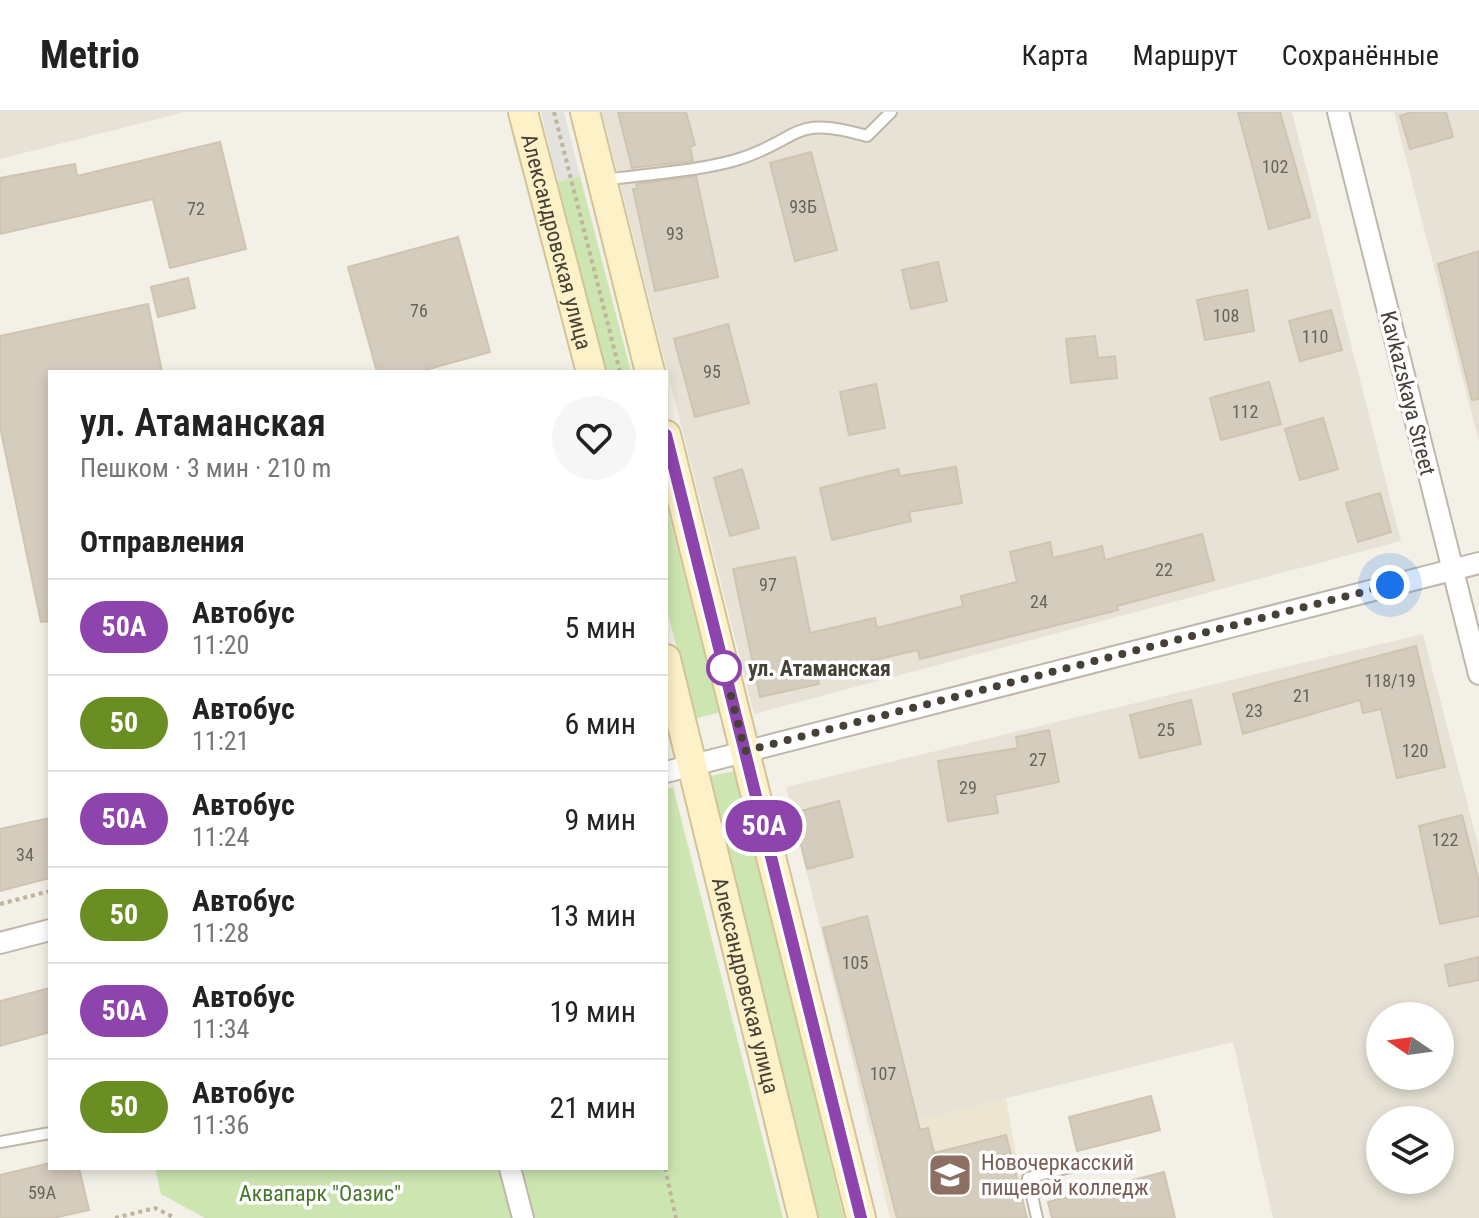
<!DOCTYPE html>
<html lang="ru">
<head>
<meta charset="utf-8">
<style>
	:root { --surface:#fff; --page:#f6f6f6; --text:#222; --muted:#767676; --line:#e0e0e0 }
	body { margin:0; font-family:"Roboto Condensed",sans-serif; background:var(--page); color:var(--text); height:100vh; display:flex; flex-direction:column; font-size:30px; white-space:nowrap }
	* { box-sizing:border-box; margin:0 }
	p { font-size:26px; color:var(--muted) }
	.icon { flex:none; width:44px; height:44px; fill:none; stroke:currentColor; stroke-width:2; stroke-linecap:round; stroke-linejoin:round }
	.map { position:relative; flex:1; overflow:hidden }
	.details { position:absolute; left:48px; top:258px; width:620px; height:800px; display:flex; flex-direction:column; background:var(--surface); border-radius:0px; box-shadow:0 4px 12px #0003 }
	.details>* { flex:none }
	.badge { padding:0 16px; border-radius:26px; font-size:28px; line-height:52px }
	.needle { width:52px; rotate:283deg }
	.tools { position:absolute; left:1366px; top:890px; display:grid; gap:16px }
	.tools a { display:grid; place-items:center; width:88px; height:88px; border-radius:50%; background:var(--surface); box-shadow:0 4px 12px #0003; font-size:40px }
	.you { position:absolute; width:40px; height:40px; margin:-20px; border:6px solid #fff; border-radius:50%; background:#1a73e8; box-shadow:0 0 0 12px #1a73e833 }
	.map>.badge { position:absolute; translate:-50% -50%; box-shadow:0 0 0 4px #fff }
	h2 { padding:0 32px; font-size:30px; line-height:72px }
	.round { display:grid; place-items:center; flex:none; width:84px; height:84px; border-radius:42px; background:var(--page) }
	.headline { display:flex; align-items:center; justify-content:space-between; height:136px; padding:0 32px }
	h1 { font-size:38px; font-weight:600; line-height:60px }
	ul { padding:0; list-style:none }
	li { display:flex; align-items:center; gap:24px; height:96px; padding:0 32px; border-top:2px solid var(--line) }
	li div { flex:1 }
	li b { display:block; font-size:30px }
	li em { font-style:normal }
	li .badge { min-width:88px; font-weight:700; text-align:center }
	header { display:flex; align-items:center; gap:48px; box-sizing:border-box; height:112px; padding:0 40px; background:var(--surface); border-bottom:2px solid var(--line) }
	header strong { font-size:38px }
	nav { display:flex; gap:44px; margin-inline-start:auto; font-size:28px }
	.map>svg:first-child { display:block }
	.residential { fill:#e7e2d5; fill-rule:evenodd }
	.education { fill:#ece5d2 }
	.green { fill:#cde6b1 }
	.parking { fill:#e4e2df }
	.building { fill:#d4ccbd; stroke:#cfc4b0; stroke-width:2 }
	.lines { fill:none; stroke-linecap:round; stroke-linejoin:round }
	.lane-casing { stroke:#beb8aa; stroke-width:14 }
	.street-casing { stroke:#beb8aa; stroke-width:24 }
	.secondary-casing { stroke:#d1c498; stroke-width:32 }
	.path { stroke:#bfb49c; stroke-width:4; stroke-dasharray:4 4; stroke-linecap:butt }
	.lane { stroke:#fff; stroke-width:10 }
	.street { stroke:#fff; stroke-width:20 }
	.secondary { stroke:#fdf1c8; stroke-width:28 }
	.line-casing { stroke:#fff; stroke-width:18 }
	.line { stroke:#8e44ad; stroke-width:12 }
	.walk { stroke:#464036; stroke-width:8; stroke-dasharray:0 14.4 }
	.stop-dot { fill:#fff; stroke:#8e44ad; stroke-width:4 }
	.labels { text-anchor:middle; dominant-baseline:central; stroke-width:7; stroke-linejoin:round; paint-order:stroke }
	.number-label { font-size:18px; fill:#6a6358 }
	.street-label { font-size:22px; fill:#464036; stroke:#fff }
	.stop-label { font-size:22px; font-weight:bold; fill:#464036; stroke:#fff; text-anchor:start }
	.education-label { font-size:22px; fill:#785e54; stroke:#fff; text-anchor:start }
	.park-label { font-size:22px; fill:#46762b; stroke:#fff }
</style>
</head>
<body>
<header>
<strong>Metrio</strong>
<nav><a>Карта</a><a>Маршрут</a><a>Сохранённые</a></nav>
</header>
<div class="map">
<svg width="1479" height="1106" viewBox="0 0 1479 1106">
	<rect width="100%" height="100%" fill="#f3f0e7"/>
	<path class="residential" d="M0 0H185L0 47Z
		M602 0H1292L1401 429 754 602Z
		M1394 0H1479V330Z
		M1423 522 1479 736V1106H1273L1233 930 870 1020 786 675ZM1380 904H1440V964H1380ZM1380 1008H1440V1068H1380Z"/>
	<path class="education" d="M1006 986 1027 1106H890L870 1020Z"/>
	<path class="green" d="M580 64 631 260H606L558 70Z
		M666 392 721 600 695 607 666 494Z
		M736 659 844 1106H816L710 664Z
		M673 675 783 1106H205L161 1082 155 1056H666V677Z"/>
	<path class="parking" d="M541 0H564L580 64 558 70Z"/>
	<path class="building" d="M618 0H686L695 33 690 35 693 49 632 56Z
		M1238 0H1280L1310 105 1269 117Z
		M1412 0H1446L1453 25 1410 37 1400 4Z
		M220 30 246 137 170 156 153 87 0 122V66L75 52 77 64Z
		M811 40 837 138 795 149 770 51Z
		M696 64 718 165 655 179 633 77H637L636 72Z
		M458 125 490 240 418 260H377L348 155Z
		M1479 139V287L1472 288 1438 152Z
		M938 150 947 189 911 197 902 158Z
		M188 166 195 196 158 205 151 175Z
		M1247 178 1254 219 1205 228 1197 188Z
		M148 192 162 260H50V509L41 510 0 315V224Z
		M1331 198 1342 238 1300 249 1289 209Z
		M728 212 749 291 695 305 674 227Z
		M1095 224 1098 246 1115 244 1117 266 1071 271 1066 227Z
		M1269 270 1281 312 1221 328 1210 286Z
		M876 272 885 316 849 323 840 280Z
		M1323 306 1338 357 1300 368 1285 317Z
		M956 355 962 391 909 400 911 409 832 428 820 376 898 357 900 364Z
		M742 357 759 416 730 424 714 366Z
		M1380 381 1391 420 1358 430 1346 391Z
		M1202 422 1214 468 1117 494 1118 498 920 547 918 538 817 561 819 572 760 585 733 457 795 445 810 521 875 506 877 516 963 494 961 484 1017 470 1010 440 1050 430 1053 446 1102 434 1105 448Z
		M1416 534 1445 655 1397 666 1381 597 1363 601 1360 588 1243 622 1233 582Z
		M1191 588 1201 632 1140 646 1130 603Z
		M1049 618 1059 670 995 683 998 701 948 709 938 649 1018 636 1016 625Z
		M839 689 853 745 807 757 793 701Z
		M1462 703 1479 770V804L1440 812 1419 714Z
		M50 706V766L0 779V717Z
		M867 804 920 1018 928 1016 934 1041 1006 1023 1027 1106H897L823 816Z
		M1479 845V868L1449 874 1445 853Z
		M50 876V920L0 934V889Z
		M1151 984 1160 1018 1077 1039 1069 1005Z
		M50 1051V1056H79L89 1098 53 1106H0V1063Z
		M1164 1060 1175 1106H1052L1048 1090Z"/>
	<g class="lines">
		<g class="lane-casing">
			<path id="lane" d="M604 68C645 62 701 59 739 47 802 27 791 2 867 24L891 0
				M0 1030 50 1021
				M1037 1106 1028 1066 1070 1055"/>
		</g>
		<g class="street-casing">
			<path id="street" d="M1338 0 1479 562
				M666 660 1479 451
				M0 831 50 818
				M510 1056 523 1106"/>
		</g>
		<g class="secondary-casing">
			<g id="secondary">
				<path id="s1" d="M523 0 591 260"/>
				<path d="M585 0 650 260"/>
				<path d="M666 323 861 1106"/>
				<path id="s2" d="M666 547 803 1106"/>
			</g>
		</g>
		<path class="path" d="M554 0 620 260
			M0 792 50 779
			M665 1056 676 1106
			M115 1106 155 1096 175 1106"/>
		<use href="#lane" class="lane"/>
		<use href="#street" class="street"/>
		<use href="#secondary" class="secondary"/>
	</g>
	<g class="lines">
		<g class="line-casing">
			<path id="line" d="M666 323 861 1106"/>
		</g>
		<use href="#line" class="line"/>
		<path class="walk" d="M724 556 745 639 1390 473"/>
	</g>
	<defs>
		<g id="university-square" transform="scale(2.3)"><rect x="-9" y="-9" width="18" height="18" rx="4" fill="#8d6e63" stroke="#fff"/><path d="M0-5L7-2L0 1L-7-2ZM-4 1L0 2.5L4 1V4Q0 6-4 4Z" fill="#fff"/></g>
	</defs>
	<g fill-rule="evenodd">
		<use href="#university-square" x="950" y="1063"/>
	</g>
	<circle class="stop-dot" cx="724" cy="556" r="16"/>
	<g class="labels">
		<g class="number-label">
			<text x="1275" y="54">102</text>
			<text x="803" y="94">93Б</text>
			<text x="196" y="96">72</text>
			<text x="675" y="121">93</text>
			<text x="419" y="198">76</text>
			<text x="1226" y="203">108</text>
			<text x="1315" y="224">110</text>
			<text x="712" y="259">95</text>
			<text x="1245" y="299">112</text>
			<text x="1164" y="457">22</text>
			<text x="768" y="472">97</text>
			<text x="1039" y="489">24</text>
			<text x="1390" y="568">118/19</text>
			<text x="1302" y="583">21</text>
			<text x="1254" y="598">23</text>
			<text x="1166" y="617">25</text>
			<text x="1415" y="638">120</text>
			<text x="1038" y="647">27</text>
			<text x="968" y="675">29</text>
			<text x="1445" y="727">122</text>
			<text x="25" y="742">34</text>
			<text x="855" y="850">105</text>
			<text x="883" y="961">107</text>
			<text x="42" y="1080">59А</text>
		</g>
		<g class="street-label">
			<text stroke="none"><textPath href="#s1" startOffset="134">Александровская улица</textPath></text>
			<text transform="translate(1408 281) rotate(76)">Kavkazskaya Street</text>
			<text stroke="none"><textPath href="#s2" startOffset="336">Александровская улица</textPath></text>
		</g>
		<g class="stop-label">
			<text x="748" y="556">ул. Атаманская</text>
		</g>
		<g class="education-label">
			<text x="981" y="1050">Новочеркасский<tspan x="981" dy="25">пищевой колледж</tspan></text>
		</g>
		<g class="park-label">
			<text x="320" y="1081">Аквапарк "Оазис"</text>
		</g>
	</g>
</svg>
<div class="tools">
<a><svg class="needle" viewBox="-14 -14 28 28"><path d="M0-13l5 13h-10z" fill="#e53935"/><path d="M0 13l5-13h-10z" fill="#767676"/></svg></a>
<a><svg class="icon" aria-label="layers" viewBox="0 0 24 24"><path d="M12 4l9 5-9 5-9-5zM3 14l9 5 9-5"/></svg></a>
</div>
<div class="you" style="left:1390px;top:473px"></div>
<b class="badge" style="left:764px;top:714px;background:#8e44ad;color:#fff">50А</b>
<section class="details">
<div class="headline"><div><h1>ул. Атаманская</h1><p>Пешком · 3 мин · 210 m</p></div><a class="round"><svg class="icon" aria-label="heart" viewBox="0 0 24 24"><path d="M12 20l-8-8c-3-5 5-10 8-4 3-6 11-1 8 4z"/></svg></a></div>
<h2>Отправления</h2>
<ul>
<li><span class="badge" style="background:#8e44ad;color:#fff">50А</span><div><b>Автобус</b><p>11:20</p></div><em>5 мин</em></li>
<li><span class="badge" style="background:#6b8e23;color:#fff">50</span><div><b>Автобус</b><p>11:21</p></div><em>6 мин</em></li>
<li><span class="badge" style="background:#8e44ad;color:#fff">50А</span><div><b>Автобус</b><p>11:24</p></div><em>9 мин</em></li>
<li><span class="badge" style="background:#6b8e23;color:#fff">50</span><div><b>Автобус</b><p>11:28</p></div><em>13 мин</em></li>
<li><span class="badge" style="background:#8e44ad;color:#fff">50А</span><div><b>Автобус</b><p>11:34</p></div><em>19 мин</em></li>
<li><span class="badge" style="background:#6b8e23;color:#fff">50</span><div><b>Автобус</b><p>11:36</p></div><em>21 мин</em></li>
</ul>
</section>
</div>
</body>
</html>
